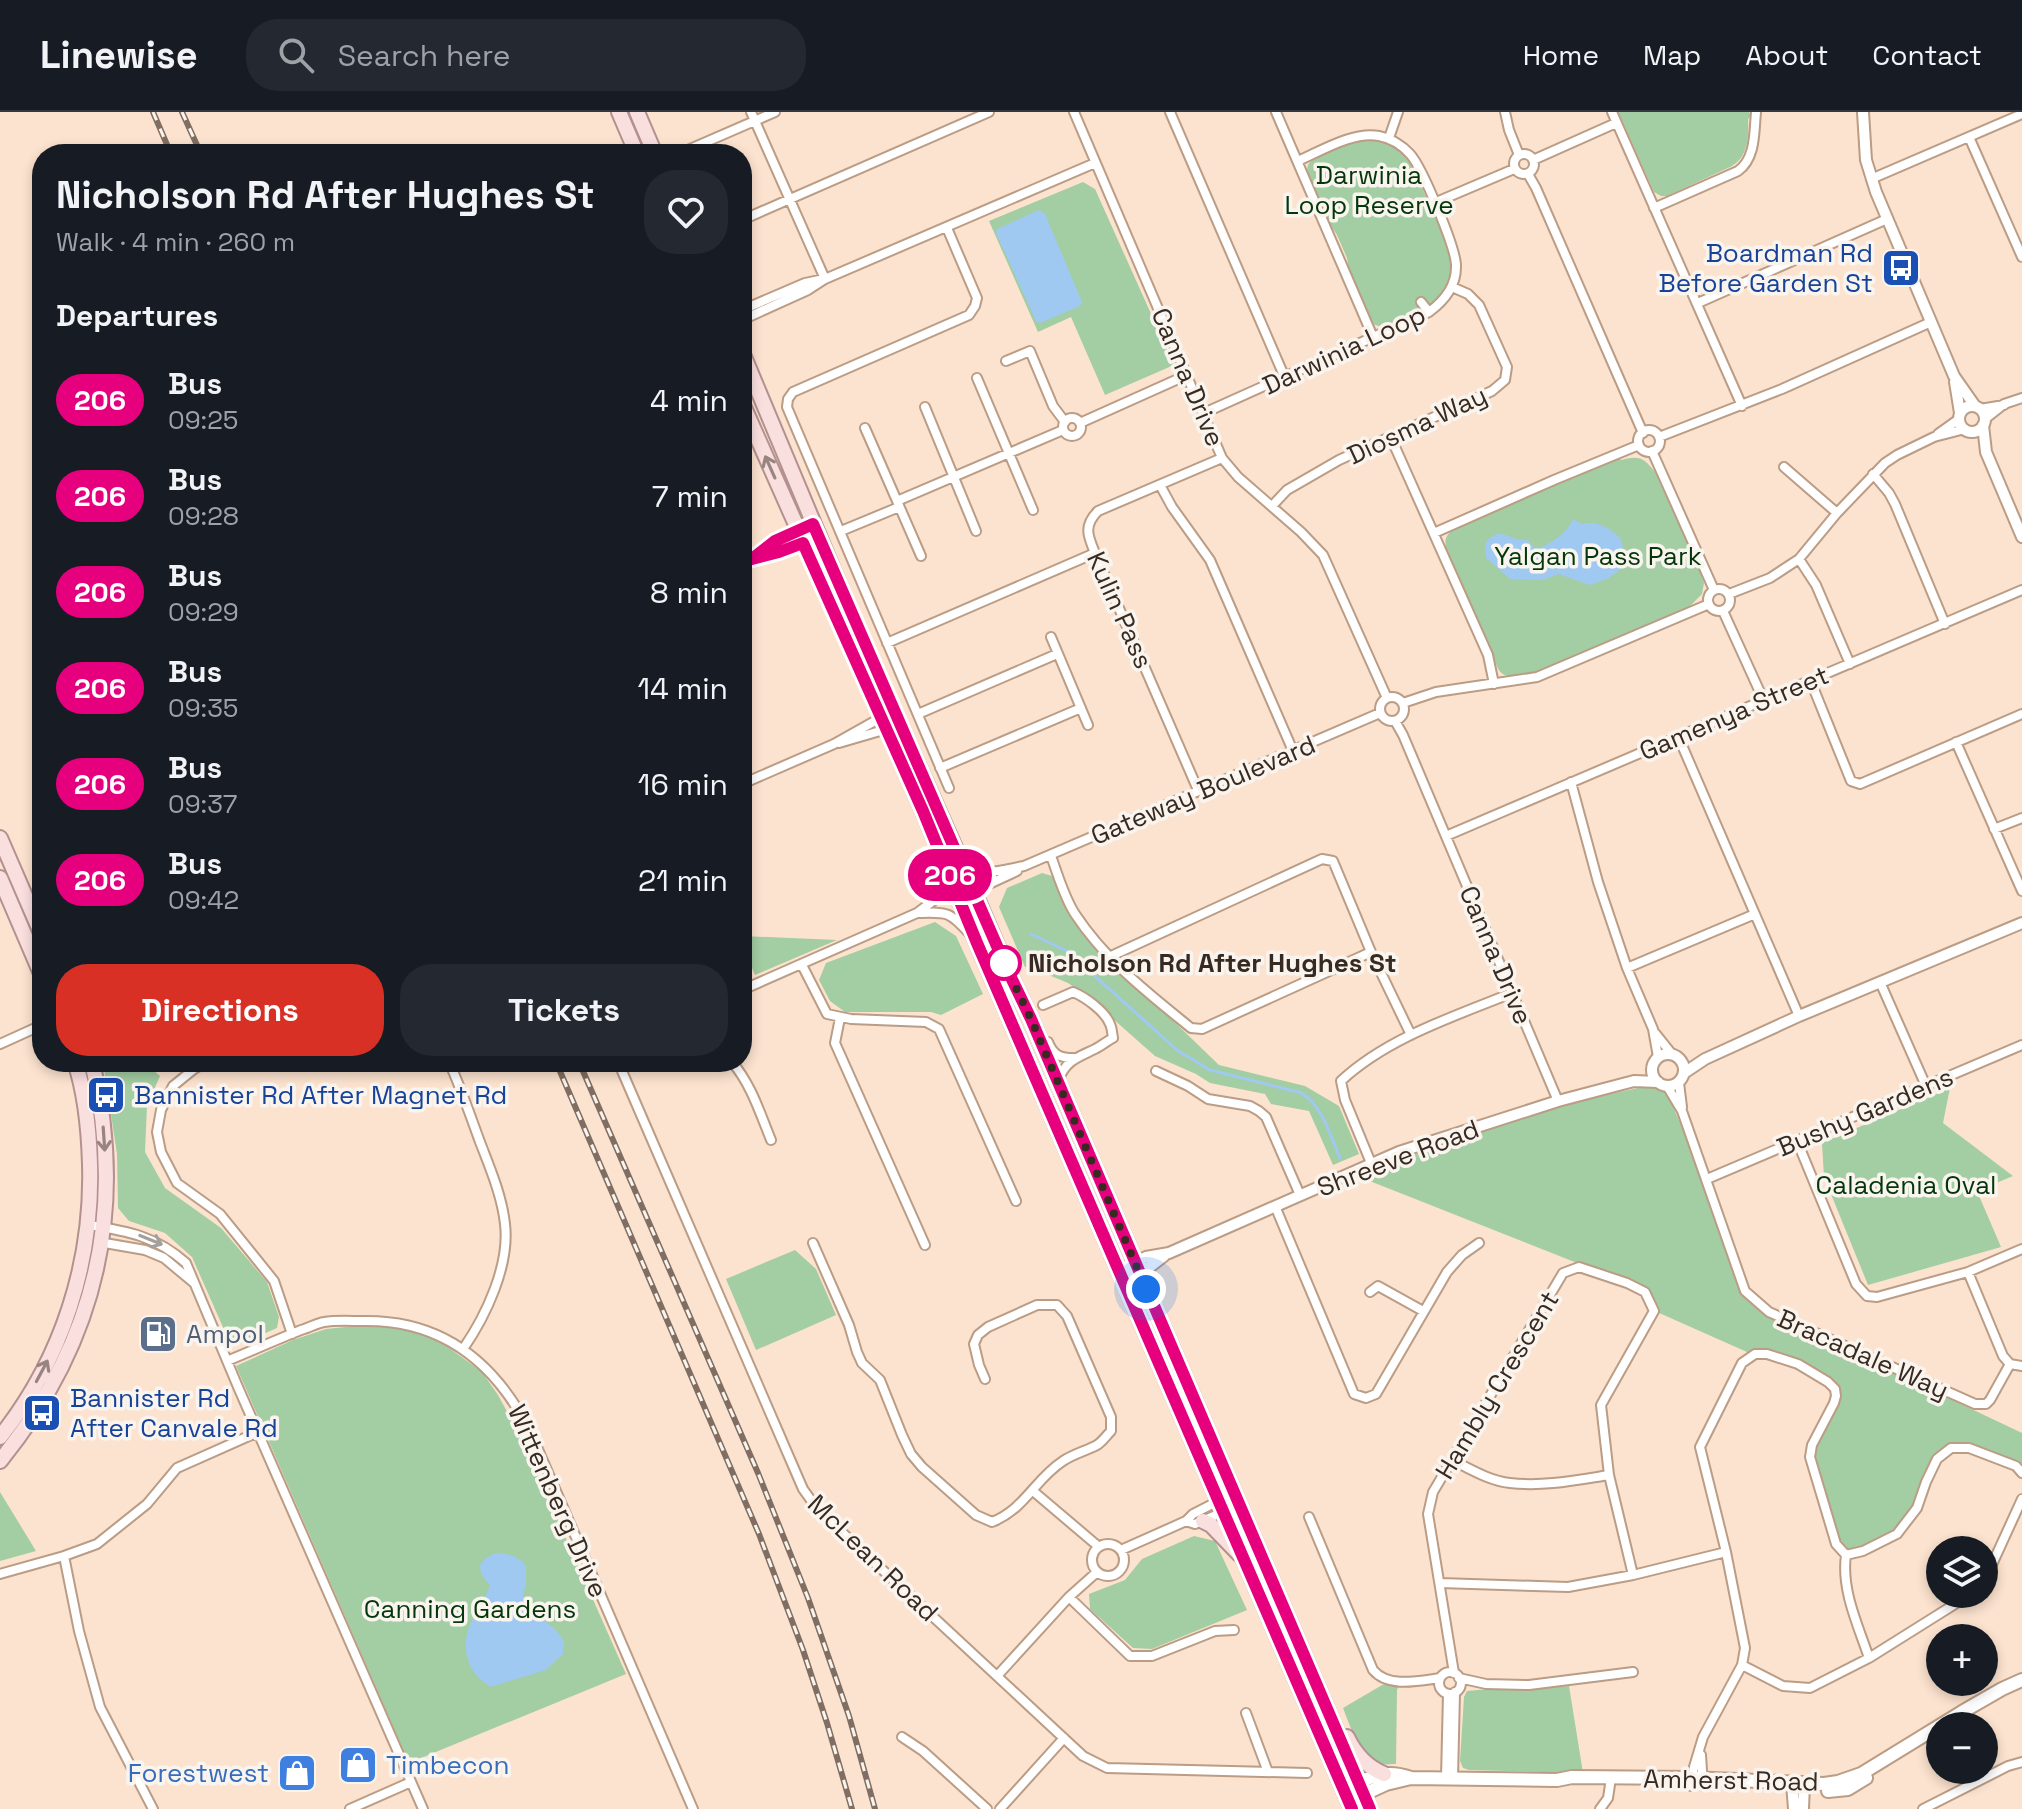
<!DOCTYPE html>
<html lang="en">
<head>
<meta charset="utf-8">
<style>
	:root { --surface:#171b24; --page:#242831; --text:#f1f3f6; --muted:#9ea1a6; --line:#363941; --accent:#d93025 }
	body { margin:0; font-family:"Space Grotesk",sans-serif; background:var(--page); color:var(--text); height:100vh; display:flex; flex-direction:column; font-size:30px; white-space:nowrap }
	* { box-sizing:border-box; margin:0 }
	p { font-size:26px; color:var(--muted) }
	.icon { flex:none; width:44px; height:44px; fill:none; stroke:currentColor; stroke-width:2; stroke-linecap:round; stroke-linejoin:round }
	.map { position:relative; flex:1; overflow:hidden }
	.details { position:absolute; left:32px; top:32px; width:720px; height:928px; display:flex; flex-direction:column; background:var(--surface); border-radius:32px; box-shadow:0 4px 12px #0003 }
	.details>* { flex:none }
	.badge { padding:0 16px; border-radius:26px; font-size:28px; line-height:52px }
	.tools { position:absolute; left:1926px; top:1424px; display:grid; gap:16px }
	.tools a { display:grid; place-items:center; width:72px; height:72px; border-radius:50%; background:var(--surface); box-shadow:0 4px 12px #0003; font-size:40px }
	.you { position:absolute; width:40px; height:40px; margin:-20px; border:6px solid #fff; border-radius:50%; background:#1a73e8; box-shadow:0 0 0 12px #1a73e833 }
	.map>.badge { position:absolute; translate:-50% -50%; box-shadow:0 0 0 4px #fff }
	h2 { padding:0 24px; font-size:30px; line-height:72px }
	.round { display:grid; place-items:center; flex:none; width:84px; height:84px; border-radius:32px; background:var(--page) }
	.overview { display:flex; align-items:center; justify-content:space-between; height:136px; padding:0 24px }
	h1 { font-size:38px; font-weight:700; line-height:60px }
	.primary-button { display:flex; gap:16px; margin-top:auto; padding:16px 24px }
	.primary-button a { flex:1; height:92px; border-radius:32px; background:var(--accent); color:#fff; font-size:32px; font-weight:700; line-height:92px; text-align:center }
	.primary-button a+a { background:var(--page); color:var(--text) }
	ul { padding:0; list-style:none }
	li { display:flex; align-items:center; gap:24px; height:96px; padding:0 24px }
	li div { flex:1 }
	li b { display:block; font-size:30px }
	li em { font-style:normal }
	li .badge { min-width:88px; font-weight:700; text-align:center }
	header { display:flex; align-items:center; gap:48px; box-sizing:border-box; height:112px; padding:0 40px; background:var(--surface); border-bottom:2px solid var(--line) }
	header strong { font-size:38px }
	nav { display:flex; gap:44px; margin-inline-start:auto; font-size:28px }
	.search { width:560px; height:72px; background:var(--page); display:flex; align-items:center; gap:20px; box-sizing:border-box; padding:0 28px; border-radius:32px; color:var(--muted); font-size:30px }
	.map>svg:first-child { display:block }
	.green { fill:#a3cda2 }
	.water { fill:#a0c9f1 }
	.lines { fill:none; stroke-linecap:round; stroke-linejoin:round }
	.stream { stroke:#a0c9f1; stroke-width:3 }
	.minor-casing { stroke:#bb9c85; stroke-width:12 }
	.tertiary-casing { stroke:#bb9c85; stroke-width:14 }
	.secondary-casing { stroke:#bb9c85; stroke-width:16 }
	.primary-casing { stroke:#b3918f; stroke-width:18 }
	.minor { stroke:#fff; stroke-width:8 }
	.tertiary { stroke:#fff; stroke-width:10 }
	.secondary { stroke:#fff; stroke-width:12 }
	.primary { stroke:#fadfdf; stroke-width:14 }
	.rail-casing { stroke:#7f6e61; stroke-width:6 }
	.rail { stroke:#faf4ef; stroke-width:3; stroke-dasharray:9; stroke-linecap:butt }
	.oneway { stroke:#988480 }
	.oneway2 { stroke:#a59f9b }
	.line-casing { stroke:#fff; stroke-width:18 }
	.line { stroke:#e6007e; stroke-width:12 }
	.walk { stroke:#362a21; stroke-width:8; stroke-dasharray:0 14.4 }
	.stop-dot { fill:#fff; stroke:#e6007e; stroke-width:4 }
	.labels { text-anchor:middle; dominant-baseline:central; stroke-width:7; stroke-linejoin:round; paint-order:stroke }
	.park-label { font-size:26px; fill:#03370a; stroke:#faf4ef }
	.transit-label { font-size:26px; fill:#164399; stroke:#faf4ef; text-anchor:start }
	.street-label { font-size:26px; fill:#362a21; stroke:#faf4ef }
	.stop-label { font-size:26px; font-weight:bold; fill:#362a21; stroke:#faf4ef; text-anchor:start }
	.service-label { font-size:26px; fill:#4e5e75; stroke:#faf4ef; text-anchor:start }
	.shop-label { font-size:26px; fill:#366cbe; stroke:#faf4ef; text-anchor:start }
</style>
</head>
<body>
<header>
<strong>Linewise</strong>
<div class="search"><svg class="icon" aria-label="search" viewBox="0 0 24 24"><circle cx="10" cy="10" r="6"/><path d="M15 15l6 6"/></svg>Search here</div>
<nav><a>Home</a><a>Map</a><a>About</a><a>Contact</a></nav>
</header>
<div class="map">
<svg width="2022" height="1697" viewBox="0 0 2022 1697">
	<rect width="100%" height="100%" fill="#fce3cf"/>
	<path class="green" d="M1616 0H1749L1751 4 1748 7C1749 25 1748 46 1730 55L1667 84H1661L1654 80 1620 4H1618Z
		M1375 27 1395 34 1410 48 1451 142C1456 180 1436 193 1404 207 1394 211 1386 217 1375 213L1370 206 1349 158 1347 146 1337 123 1329 111 1307 59C1308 53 1307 52 1313 48 1325 38 1359 27 1375 27Z
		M1083 70 1095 77 1174 253 1105 283 1071 205 1038 220 989 109Z
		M1620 346 1621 348C1640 343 1644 346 1655 360L1699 456 1704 471 1702 482 1689 495C1660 507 1531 570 1508 564 1498 562 1496 553 1494 545L1447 439C1444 429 1445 423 1454 417L1572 364Z
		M1042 761 1052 764 1070 798 1112 855 1165 901 1219 953 1305 974 1339 994 1359 1042 1333 1053 1309 999 1271 992 1265 982 1210 971 1196 962 1155 944 1086 883 1068 871 1032 856 1025 855 999 795 1007 776Z
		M935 810 956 824 983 882 941 903 931 900H845L830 889 819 868 826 851Z
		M742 824 837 828 755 863 742 832Z
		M103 950H144L160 964 147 994 145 1040 165 1076 221 1116 267 1170 279 1205 277 1216 240 1232 231 1228 226 1222 192 1145 165 1121 129 1109 118 1096 117 1042Z
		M1647 974 1660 976 1668 983 1702 1062 1744 1182 1765 1199 2022 1321V1351C2004 1346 1967 1328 1950 1336 1937 1342 1933 1353 1928 1365 1910 1408 1895 1433 1846 1441 1845 1440 1838 1432 1838 1431 1830 1419 1813 1352 1815 1339 1818 1317 1844 1299 1838 1275L1767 1240H1747L1657 1200 1648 1179 1357 1064 1480 1018 1575 990Z
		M1950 976 1943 1011 2013 1064 1977 1079 2001 1135 1868 1173 1824 1065 1822 1031Z
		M795 1138 816 1157 836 1203 756 1238 726 1167Z
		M385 1211 437 1227 482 1260 498 1283 522 1327 626 1562 409 1651 236 1254 293 1228 326 1217Z
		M0 1380 36 1439 0 1449Z
		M1194 1424 1215 1429 1247 1498 1152 1537 1133 1536 1090 1497 1089 1482 1125 1468 1142 1447Z
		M1389 1569H1401L1397 1578 1396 1652C1391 1652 1387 1653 1383 1652 1361 1648 1350 1614 1343 1596Z
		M1569 1574 1583 1661 1469 1658 1463 1656 1460 1649 1464 1585 1467 1579 1489 1577 1522 1578Z"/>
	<path class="water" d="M1039 98 1045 102 1082 190 1080 194 1040 211 1036 209 996 121 997 117Z
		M1573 407 1582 412C1597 408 1611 416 1621 427L1625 444 1623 450 1620 458 1607 467 1590 473 1558 462 1543 468 1510 467 1486 446 1485 432C1500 411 1509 430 1528 428L1533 435 1538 437C1552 431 1568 420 1573 407Z
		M495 1441C509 1442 517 1443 526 1454V1472L523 1484 531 1498 555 1517 564 1529 563 1542 546 1558 490 1575C484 1570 476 1564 472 1557 455 1524 477 1503 490 1474L481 1462 480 1453 486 1446Z"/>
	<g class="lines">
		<path class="stream" d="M1031 822 1067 839 1177 938 1210 958 1302 981C1323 995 1330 1023 1340 1046"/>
		<g class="minor-casing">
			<path id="minor" d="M751 0 825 167
				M1074 0 1222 346 1238 365 1301 420 1323 443 1387 586
				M1170 0 1285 266
				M1276 0 1373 225
				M1505 0 1509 18 1519 43
				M1612 0 1742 294
				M1969 25 2022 145
				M1389 26 1398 0
				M1514 52a10 10 0 1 1 20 0a10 10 0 1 1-20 0Z
				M685 42 690 37 775 0
				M1533 48 1616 11
				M1528 62 1536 76 1643 321
				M1871 67 2022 2
				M1434 91 1514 57
				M1654 96 1738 59C1756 46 1754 20 1756 0
				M742 108 989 0
				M947 116 977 186 975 194 969 203 793 280 788 287 787 295 949 676
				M1421 190 1429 200
				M1698 191 1887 107
				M742 198 805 171 824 167
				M742 208 808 178 825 167 1095 51
				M1006 249 1030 239 1053 294 1065 310
				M977 266 1033 398
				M925 295 976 419
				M1980 297 2004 293
				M1204 301 1429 200C1444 189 1456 175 1456 155 1457 138 1422 55 1410 42 1402 33 1390 26 1379 24 1353 19 1321 39 1298 49
				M1063 315a9 9 0 1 1 18 0a9 9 0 1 1-18 0Z
				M1985 307 2004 292 2022 286
				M1080 311 1187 263
				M865 316 897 389
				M1638 329a11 11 0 1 1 22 0a11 11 0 1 1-22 0Z
				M1938 322 1959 307
				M1659 325 1782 277 1931 210
				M1391 326 1488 543 1494 572
				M1652 339 1714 478
				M1784 355 1837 401
				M1873 362 1889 381 1895 392 1945 512
				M1160 373 1172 395 1210 448 1293 639
				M1272 394 1287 378 1339 348 1492 279 1505 268 1507 255 1479 193 1468 182 1452 175
				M841 419 899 395
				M1434 421 1554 368 1639 333
				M756 444 775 429 813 412
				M921 444 897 389 1063 318
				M1799 447 1816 473 1850 552
				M742 452 805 430
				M1708 488a11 11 0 1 1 22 0a11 11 0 1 1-22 0Z
				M1729 482 1770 466 1799 447 1837 401 1885 351 1897 343 1934 325 1965 317
				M1723 499 1764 589
				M1051 525 1088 613
				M887 531 1095 441
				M1811 570 1851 669 1860 672 2022 602
				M1380 597a12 12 0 1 1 24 0a12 12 0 1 1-24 0Z
				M1403 591 1436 580 1537 565 1709 492
				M918 602 1057 542
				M1395 609 1403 623 1558 989
				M1678 624 1799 904
				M1956 630 2022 779
				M839 631 887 617
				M940 656 1081 596
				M1571 670 1598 770 1627 856 1653 917 1658 945
				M742 672 834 632 882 605
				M1198 678 1095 441C1088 424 1083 414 1098 399L1222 346
				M1994 717 2022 706
				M1446 724 2022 478
				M1051 744C1058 763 1064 785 1075 802 1106 849 1148 881 1191 916L1202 917 1371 840
				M964 756C985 764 1003 758 1024 754L1380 601
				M976 785 987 773 1017 759
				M918 801C947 800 949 799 969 821
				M1109 845 1322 747 1333 749 1371 840 1411 923
				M802 853 827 902 851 907 926 910 939 917 1016 1089
				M1627 856 1755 802
				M1880 870 1926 974
				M742 878 917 801 945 780 953 770
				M1043 893 1073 880C1085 885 1105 899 1110 912 1112 916 1112 921 1113 926 1107 929 1101 934 1095 937 1079 945 1066 948 1059 967
				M840 906 835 931 925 1133
				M1655 921 1671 941
				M1048 930C1053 943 1060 946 1074 946
				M0 932 42 913
				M206 950 194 957 173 974 161 998 157 1020 161 1040 177 1071 220 1102 274 1169 292 1222
				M449 950C461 976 470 1003 480 1030 490 1056 502 1084 505 1112 510 1153 486 1204 463 1237
				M623 950 622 959 803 1377 818 1398 1083 1644 1107 1656 1307 1661
				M732 950C751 972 760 1001 771 1028
				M1156 959 1188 974 1208 987 1250 994 1259 999 1266 1005 1300 1083
				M1679 971 1682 995
				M1667 974 1682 999 1745 1179 1769 1200 1975 1292H1986L1990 1288 2010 1252
				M1797 1029 1856 1172 1867 1184 1877 1185 1968 1160 2022 1137
				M1371 1051 1345 988 1341 969C1387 926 1455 904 1512 881
				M1707 1067 2022 933
				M1275 1094 1354 1282 1366 1286 1376 1282 1447 1160 1462 1143 1479 1131
				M89 1113C127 1119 156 1124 186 1151L238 1275 423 1697
				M99 1130 145 1138 164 1146 194 1171
				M813 1131 849 1213 857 1240 862 1251 880 1268 902 1323 911 1342 922 1355 976 1403 992 1410C1025 1397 1035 1367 1063 1349 1073 1342 1086 1339 1097 1333 1102 1330 1106 1324 1111 1319V1305L1067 1204 1057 1193H1037L988 1215 978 1223 974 1232 979 1253 985 1267
				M1968 1160 2003 1244 2010 1252 2022 1254
				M1370 1180 1378 1174 1423 1199
				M227 1249C251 1239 276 1228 301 1218 309 1216 317 1211 324 1210 336 1208 350 1209 362 1209 443 1207 496 1251 531 1321L693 1697
				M1452 1348C1470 1357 1490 1369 1510 1371 1543 1375 1577 1368 1609 1363
				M1033 1379 1099 1435
				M1309 1405 1373 1558C1388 1576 1418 1569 1440 1566
				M1186 1409 1195 1412 1240 1393
				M1092 1448a16 16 0 1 1 32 0a16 16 0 1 1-32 0Z
				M1121 1438 1186 1409 1193 1402 1234 1381
				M1846 1443 1863 1439 1897 1422 1917 1396 1926 1370 1937 1347 1951 1336H1969L2016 1354 2022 1361
				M1846 1443C1841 1478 1858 1513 1869 1546
				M64 1444 79 1519 100 1595 153 1697
				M0 1462 64 1444 97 1432 147 1392 177 1356 258 1320
				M1984 1470 2022 1387
				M1440 1471 1568 1475 1633 1463 1726 1440
				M1069 1485 1130 1544H1152L1215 1519 1234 1518
				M1742 1553 1783 1574 1810 1576 1869 1546 1971 1482
				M1439 1571a11 11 0 1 1 22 0a11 11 0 1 1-22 0Z
				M1454 1561 1428 1402 1433 1380 1563 1161 1579 1155 1627 1171 1645 1180 1654 1199 1601 1293 1609 1363 1633 1463
				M997 1564 1069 1485 1097 1460
				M1459 1566 1486 1572 1529 1573 1633 1560
				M1246 1601 1268 1660
				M902 1625 923 1639 987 1697
				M1701 1643 1703 1674
				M1446 1666 1448 1582
				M1453 1666 1455 1580
				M1691 1674 1694 1655 1703 1625 1742 1553 1745 1536 1726 1440 1700 1335 1742 1251 1755 1242H1767L1798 1252 1828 1270 1835 1277 1836 1284 1834 1291 1812 1333 1810 1345 1836 1432 1846 1443
				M350 1697 411 1670
				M1000 1697 1064 1626
				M1600 1697 1608 1686 1611 1666
				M1923 1697 2008 1654 2022 1650"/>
		</g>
		<g class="tertiary-casing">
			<path id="tertiary" d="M1863 0 1866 48 1876 80 1954 264 1975 294
				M1955 270 1960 301
				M1959 307a13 13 0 1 1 26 0a13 13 0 1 1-26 0Z
				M1983 313 1986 340 2022 425
				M1652 958a16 16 0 1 1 32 0a16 16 0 1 1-32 0Z
				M1684 961 1705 947 1799 904 2022 811
				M1120 1157 1146 1145 1169 1141 1399 1040 1558 989 1634 969 1658 970
				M1124 1166 1151 1154 1164 1144
				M1792 1671 1794 1697
				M1803 1697 1804 1671"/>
		</g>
		<g class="secondary-casing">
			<path id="secondary" d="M1343 1678C1368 1666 1383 1656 1411 1666
				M1828 1679 1848 1677 1866 1666
				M1349 1689 1386 1672 1411 1666 1557 1668 1572 1665 1691 1666 1824 1672 1838 1670 1861 1662 1962 1600 2002 1577 2022 1568"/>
		</g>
		<g class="primary-casing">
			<path id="primary" d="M619 0 637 42
				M637 0 655 42
				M742 240 862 527 964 756 1007 857 1031 907 1370 1697
				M742 291 923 699 977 831 1352 1697
				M0 726 42 823
				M0 766 42 864
				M0 1325C62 1248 93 1150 90 1052 89 1018 86 983 75 950
				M0 1349C96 1231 127 1098 92 950
				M1203 1409 1211 1413 1239 1442
				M1347 1625C1355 1642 1367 1655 1384 1662"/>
		</g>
		<use href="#minor" class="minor"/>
		<use href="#tertiary" class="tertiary"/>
		<use href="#secondary" class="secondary"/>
		<use href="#primary" class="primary"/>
		<g class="rail-casing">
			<path id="rail" d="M153 0 171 42
				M182 0 201 42
				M556 950 759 1422 803 1538 827 1611 852 1697
				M579 950 758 1361 808 1486 849 1604 875 1697"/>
		</g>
		<use href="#rail" class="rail"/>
	</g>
	<defs><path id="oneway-shaft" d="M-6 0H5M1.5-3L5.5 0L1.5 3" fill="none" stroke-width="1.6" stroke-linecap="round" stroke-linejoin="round" transform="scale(2)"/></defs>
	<g class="oneway">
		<use href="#oneway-shaft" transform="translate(770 355) rotate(-114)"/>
		<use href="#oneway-shaft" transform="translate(104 1027) rotate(86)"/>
		<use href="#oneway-shaft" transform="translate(42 1259) rotate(-62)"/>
	</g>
	<use class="oneway2" href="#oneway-shaft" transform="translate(151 1128) rotate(22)"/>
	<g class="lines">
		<g class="line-casing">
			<path id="line" d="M1352 1697 977 831 923 699 803 431 779 440 752 447 775 429 813 412 1007 857 1031 907 1370 1697"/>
		</g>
		<use href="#line" class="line"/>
		<path class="walk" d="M1004 851 1031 907 1146 1177"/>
	</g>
	<defs>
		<g id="bus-square" transform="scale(2)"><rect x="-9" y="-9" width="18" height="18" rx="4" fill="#1a4fb4" stroke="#faf4ef"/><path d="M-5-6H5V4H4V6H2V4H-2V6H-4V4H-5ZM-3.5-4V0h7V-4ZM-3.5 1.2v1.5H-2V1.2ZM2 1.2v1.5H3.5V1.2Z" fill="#fff"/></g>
		<g id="fuel-square" transform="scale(2)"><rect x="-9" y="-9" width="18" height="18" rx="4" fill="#5c6f8a" stroke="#faf4ef"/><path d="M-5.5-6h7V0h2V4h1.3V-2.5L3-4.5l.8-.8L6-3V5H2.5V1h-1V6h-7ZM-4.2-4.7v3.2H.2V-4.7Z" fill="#fff"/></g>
		<g id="shop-square" transform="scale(2)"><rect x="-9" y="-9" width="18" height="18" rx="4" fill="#3f7fe0" stroke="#faf4ef"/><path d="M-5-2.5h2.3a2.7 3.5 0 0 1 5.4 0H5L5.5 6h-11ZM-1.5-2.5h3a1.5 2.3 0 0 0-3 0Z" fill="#fff"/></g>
	</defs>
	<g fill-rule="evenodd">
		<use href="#bus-square" x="1901" y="156"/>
		<use href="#bus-square" x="106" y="983"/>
		<use href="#fuel-square" x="158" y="1222"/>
		<use href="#bus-square" x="42" y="1301"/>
		<use href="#shop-square" x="358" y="1653"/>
		<use href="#shop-square" x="297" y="1661"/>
	</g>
	<circle class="stop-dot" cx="1004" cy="851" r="16"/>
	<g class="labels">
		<g class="park-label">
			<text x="1369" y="63">Darwinia<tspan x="1369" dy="30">Loop Reserve</tspan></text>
			<text x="1598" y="444">Yalgan Pass Park</text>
			<text x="1906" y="1073">Caladenia Oval</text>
			<text x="470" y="1497">Canning Gardens</text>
		</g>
		<g class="transit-label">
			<text x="1873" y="141" text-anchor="end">Boardman Rd<tspan x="1873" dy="30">Before Garden St</tspan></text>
			<text x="134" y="983">Bannister Rd After Magnet Rd</text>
			<text x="70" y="1286">Bannister Rd<tspan x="70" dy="30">After Canvale Rd</tspan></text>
		</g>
		<g class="street-label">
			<text transform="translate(1344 238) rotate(-25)">Darwinia Loop</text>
			<text transform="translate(1188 265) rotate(67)">Canna Drive</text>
			<text transform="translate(1417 313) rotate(-25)">Diosma Way</text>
			<text transform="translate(1120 498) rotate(66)">Kulin Pass</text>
			<text transform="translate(1734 601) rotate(-23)">Gamenya Street</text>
			<text transform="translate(1203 678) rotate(-23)">Gateway Boulevard</text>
			<text transform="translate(1496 843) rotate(67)">Canna Drive</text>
			<text transform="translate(1865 1000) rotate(-23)">Bushy Gardens</text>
			<text transform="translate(1398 1046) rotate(-21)">Shreeve Road</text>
			<text transform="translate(1863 1242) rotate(24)">Bracadale Way</text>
			<text transform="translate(1497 1273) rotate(-59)">Hambly Crescent</text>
			<text transform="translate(558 1389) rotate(66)">Wittenberg Drive</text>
			<text transform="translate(873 1446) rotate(44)">McLean Road</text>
			<text transform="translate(1731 1668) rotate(1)">Amherst Road</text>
		</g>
		<g class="stop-label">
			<text x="1028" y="851">Nicholson Rd After Hughes St</text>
		</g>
		<g class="service-label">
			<text x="186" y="1222">Ampol</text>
		</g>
		<g class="shop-label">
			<text x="386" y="1653">Timbecon</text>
			<text x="269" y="1661" text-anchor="end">Forestwest</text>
		</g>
	</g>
</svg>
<div class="tools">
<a><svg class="icon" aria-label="layers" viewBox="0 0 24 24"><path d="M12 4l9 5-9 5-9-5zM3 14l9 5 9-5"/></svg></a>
<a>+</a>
<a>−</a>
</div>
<div class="you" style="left:1146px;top:1177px"></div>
<b class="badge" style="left:950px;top:763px;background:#e6007e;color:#fff">206</b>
<section class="details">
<div class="overview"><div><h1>Nicholson Rd After Hughes St</h1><p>Walk · 4 min · 260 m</p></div><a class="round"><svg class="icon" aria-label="heart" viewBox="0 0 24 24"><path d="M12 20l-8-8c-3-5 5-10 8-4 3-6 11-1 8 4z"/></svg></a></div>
<h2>Departures</h2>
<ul>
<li><span class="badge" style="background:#e6007e;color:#fff">206</span><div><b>Bus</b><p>09:25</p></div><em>4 min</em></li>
<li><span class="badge" style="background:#e6007e;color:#fff">206</span><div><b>Bus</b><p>09:28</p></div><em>7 min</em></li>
<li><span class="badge" style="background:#e6007e;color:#fff">206</span><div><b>Bus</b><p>09:29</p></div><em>8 min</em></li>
<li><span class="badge" style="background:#e6007e;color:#fff">206</span><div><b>Bus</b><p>09:35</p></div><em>14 min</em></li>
<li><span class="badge" style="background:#e6007e;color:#fff">206</span><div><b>Bus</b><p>09:37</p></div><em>16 min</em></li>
<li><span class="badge" style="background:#e6007e;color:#fff">206</span><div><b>Bus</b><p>09:42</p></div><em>21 min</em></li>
</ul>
<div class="primary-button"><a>Directions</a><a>Tickets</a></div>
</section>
</div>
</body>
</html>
